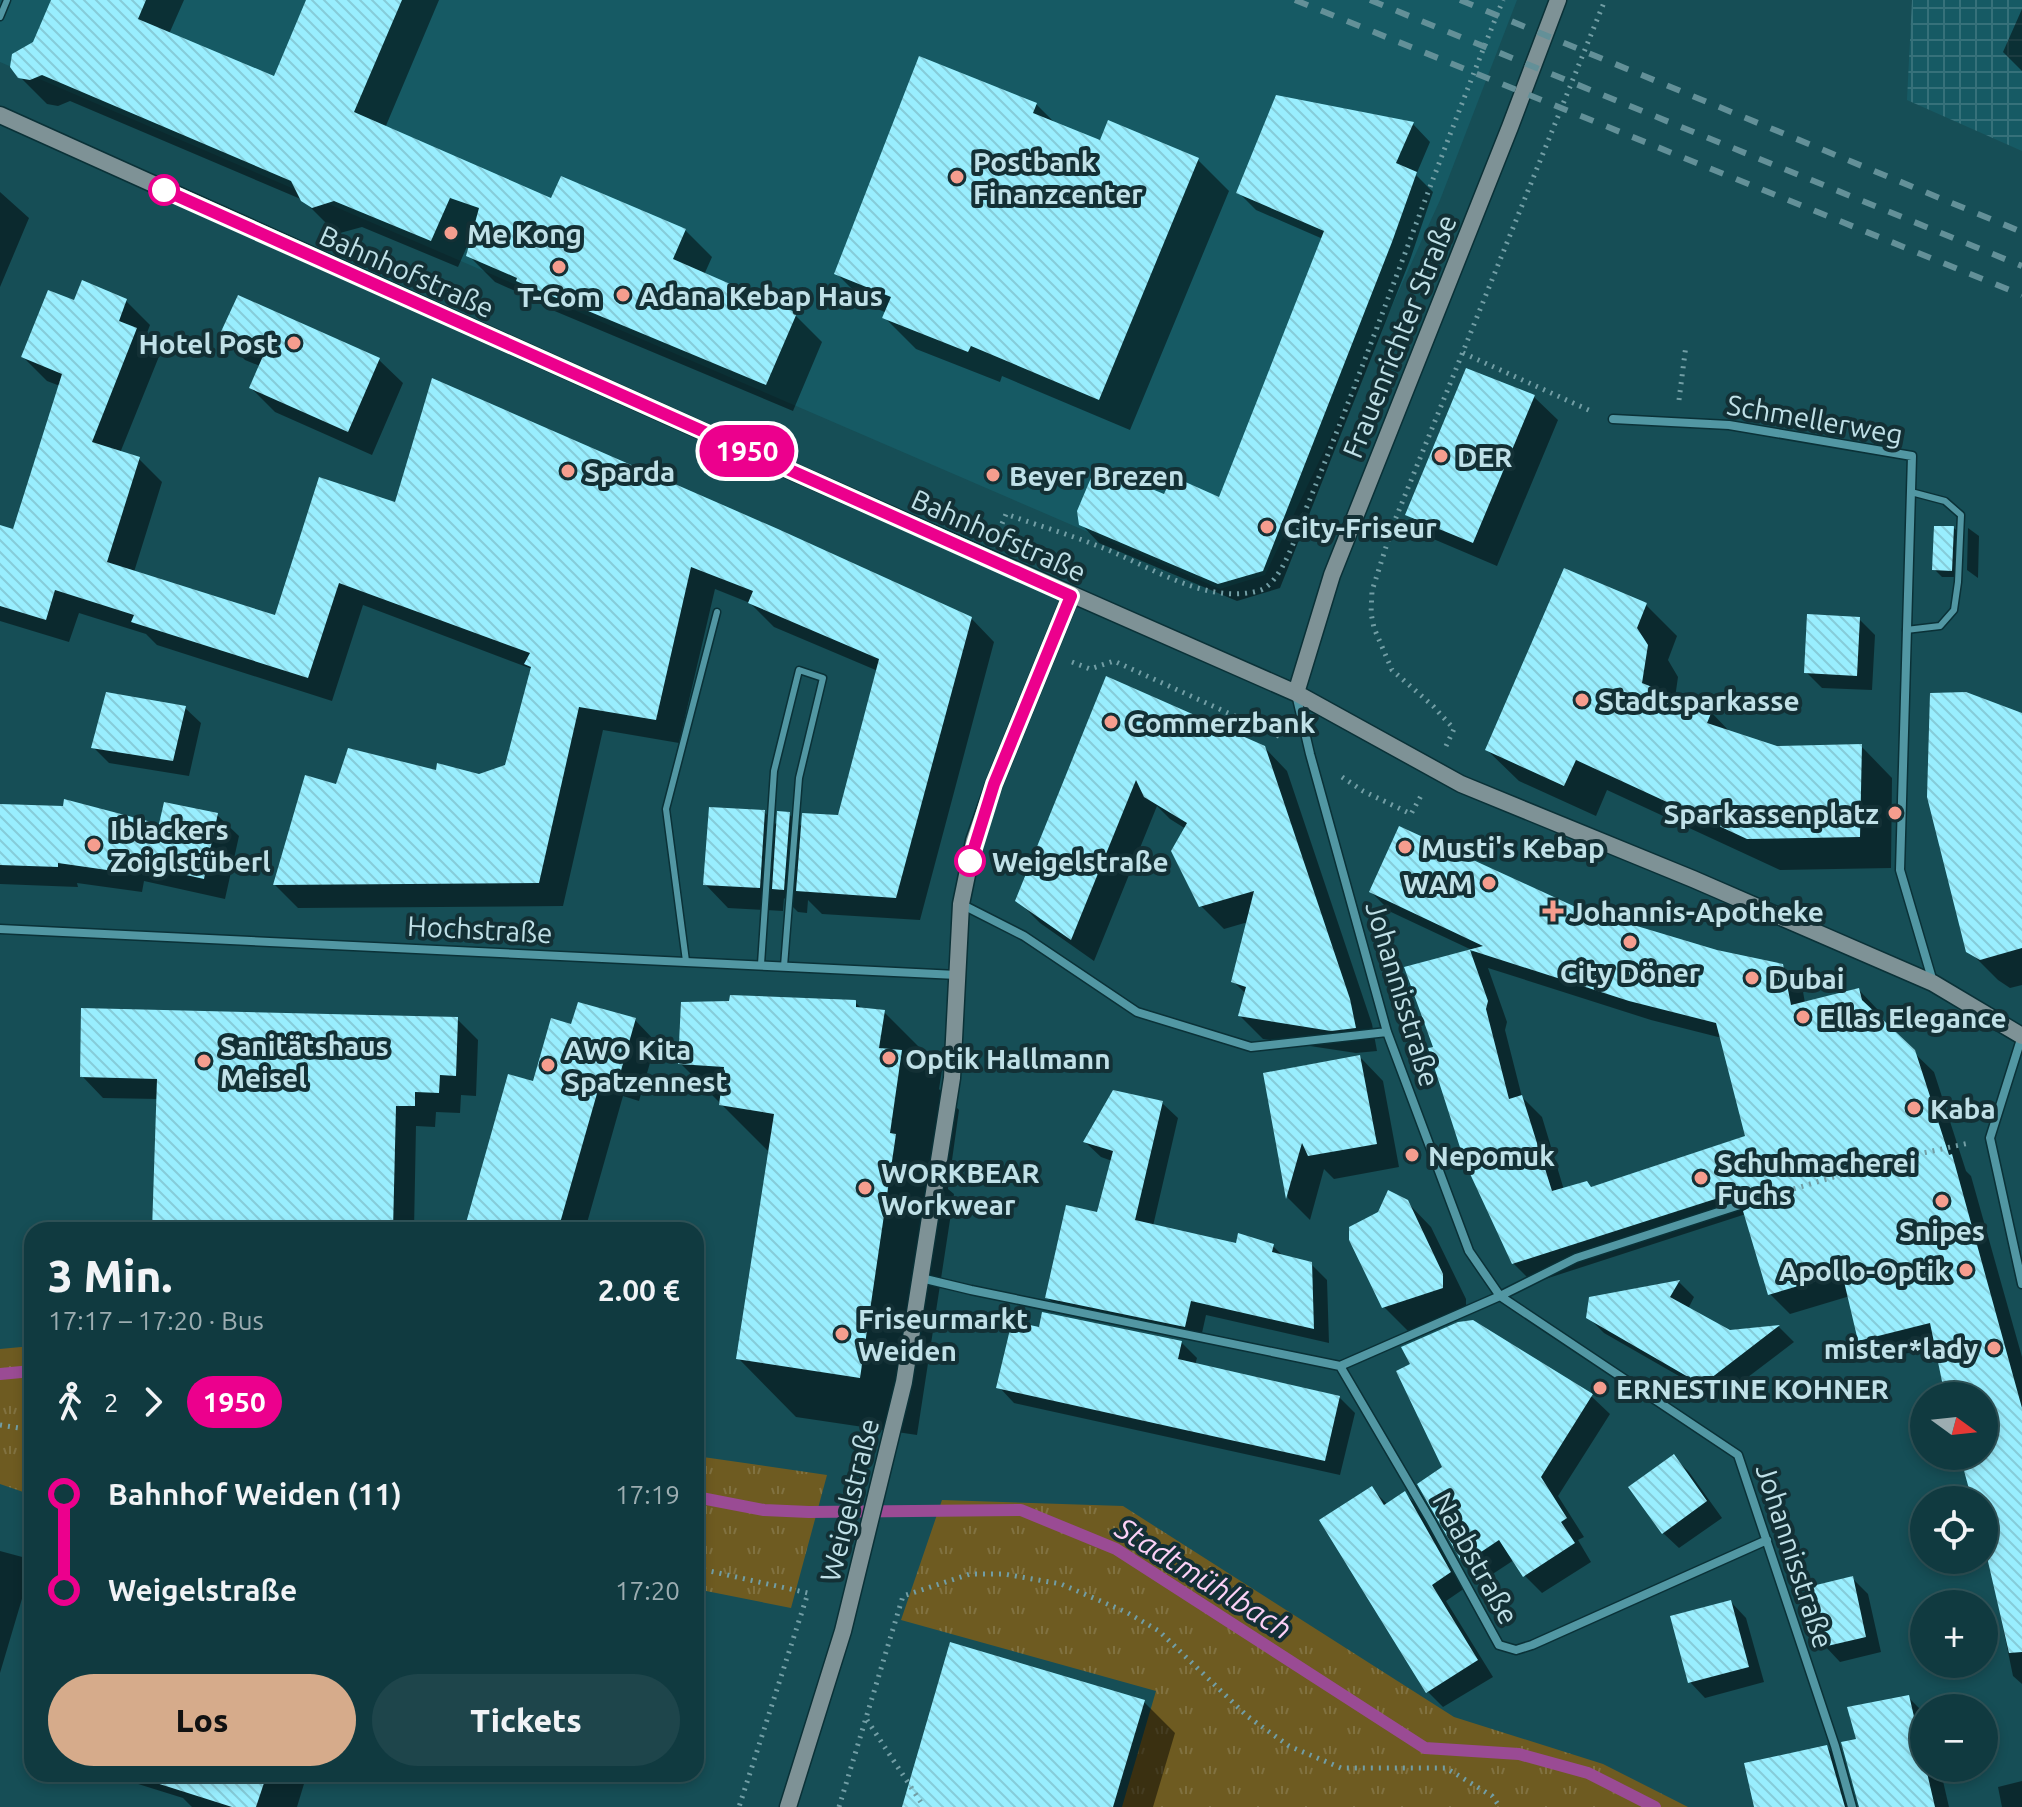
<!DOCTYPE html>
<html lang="de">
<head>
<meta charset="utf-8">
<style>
	:root { --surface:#103a40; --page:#1e454b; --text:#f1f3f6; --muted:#9cadb1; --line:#305459; --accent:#d6ab8b }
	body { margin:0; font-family:Ubuntu,sans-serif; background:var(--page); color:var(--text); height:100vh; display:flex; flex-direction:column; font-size:30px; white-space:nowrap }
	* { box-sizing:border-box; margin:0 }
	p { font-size:26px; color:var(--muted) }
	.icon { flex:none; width:44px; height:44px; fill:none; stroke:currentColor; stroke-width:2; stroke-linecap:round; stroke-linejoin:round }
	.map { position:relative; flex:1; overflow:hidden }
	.panel { position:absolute; left:24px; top:1222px; width:680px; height:560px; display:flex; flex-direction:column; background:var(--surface); border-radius:24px; box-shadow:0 4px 12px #0003,0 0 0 2px var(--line) }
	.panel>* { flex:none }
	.badge { padding:0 16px; border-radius:26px; font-size:28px; line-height:52px }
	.needle { width:52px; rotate:105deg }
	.fabs { position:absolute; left:1910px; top:1382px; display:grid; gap:16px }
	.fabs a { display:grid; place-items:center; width:88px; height:88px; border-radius:50%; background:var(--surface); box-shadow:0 4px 12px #0003,0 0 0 2px var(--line); font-size:40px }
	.map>.badge { position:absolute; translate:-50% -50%; box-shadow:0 0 0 4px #fff }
	.legs { display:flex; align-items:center; gap:12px; height:88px; padding:0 24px; font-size:26px }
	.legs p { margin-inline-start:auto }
	.headline { display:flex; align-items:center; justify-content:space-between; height:136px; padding:0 24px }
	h1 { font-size:44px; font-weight:800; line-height:60px }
	.primary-button { display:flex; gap:16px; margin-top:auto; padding:16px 24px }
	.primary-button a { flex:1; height:92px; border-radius:48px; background:var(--accent); color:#111; font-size:32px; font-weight:800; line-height:92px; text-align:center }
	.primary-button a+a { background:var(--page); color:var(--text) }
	ul { padding:0 24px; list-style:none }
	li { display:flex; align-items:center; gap:28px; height:96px; font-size:30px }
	li i { display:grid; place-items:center; width:12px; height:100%; margin:0 10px; background:currentColor }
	li i::after { content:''; width:20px; height:20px; margin:-10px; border:6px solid; border-radius:50%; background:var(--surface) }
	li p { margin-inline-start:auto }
	li:first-child i { background:linear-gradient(#0000 50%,currentColor 0) }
	li:last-child i { background:linear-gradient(currentColor 50%,#0000 0) }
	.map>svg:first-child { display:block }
	.built { fill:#165a64 }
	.industrial { fill:url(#industrial-grid) }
	.park { fill:url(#park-tufts) }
	.shadow { fill:#0007; fill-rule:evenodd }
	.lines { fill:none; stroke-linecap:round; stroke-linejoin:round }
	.stream { stroke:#9a4b94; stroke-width:12 }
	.building { fill:url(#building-back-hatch); fill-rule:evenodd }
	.lane-casing { stroke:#0a3137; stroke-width:9 }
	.street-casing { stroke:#0a3137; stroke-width:11 }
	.secondary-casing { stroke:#0a3137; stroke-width:19 }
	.path { stroke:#729ea5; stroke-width:5; stroke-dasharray:2 6; stroke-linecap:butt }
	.lane { stroke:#5297a3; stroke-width:6 }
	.street { stroke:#5297a3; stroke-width:8 }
	.secondary { stroke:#7e9296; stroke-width:16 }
	.rail { stroke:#639098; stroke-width:6; stroke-dasharray:14 14; stroke-linecap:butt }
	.line-1-casing { stroke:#fff; stroke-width:18 }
	.line-1 { stroke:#ec008d; stroke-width:12 }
	.poi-dot { fill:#f59d8e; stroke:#133035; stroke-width:3 }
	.stop-1-dot { fill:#fff; stroke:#ec008d; stroke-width:4 }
	.labels { text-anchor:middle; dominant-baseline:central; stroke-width:8; stroke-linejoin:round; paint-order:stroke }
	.poi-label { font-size:28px; font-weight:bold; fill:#c0e1e8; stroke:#133035; text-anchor:start }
	.street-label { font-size:28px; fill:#c0e1e8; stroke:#133035 }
	.stop-label { font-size:28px; font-weight:bold; fill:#c0e1e8; stroke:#133035; text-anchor:start }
	.water-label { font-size:30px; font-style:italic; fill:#fcd1f7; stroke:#133035 }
</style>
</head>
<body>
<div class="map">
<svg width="2022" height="1807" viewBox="0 0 2022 1807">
	<defs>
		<pattern id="industrial-grid" width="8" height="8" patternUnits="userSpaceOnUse" patternTransform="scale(2)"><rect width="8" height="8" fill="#165a64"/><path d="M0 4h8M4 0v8" fill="none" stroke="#36717a"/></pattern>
		<pattern id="park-tufts" width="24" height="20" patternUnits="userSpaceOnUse" patternTransform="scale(2)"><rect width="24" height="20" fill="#6e5b21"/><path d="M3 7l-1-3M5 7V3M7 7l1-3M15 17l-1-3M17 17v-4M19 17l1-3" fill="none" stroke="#817241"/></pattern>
		<pattern id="building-back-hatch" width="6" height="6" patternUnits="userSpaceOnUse" patternTransform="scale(2)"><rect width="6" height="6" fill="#99eefe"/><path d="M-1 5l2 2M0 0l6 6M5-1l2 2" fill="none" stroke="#86ccd9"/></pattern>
	</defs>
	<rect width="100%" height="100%" fill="#164e56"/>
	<path class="built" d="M0 0H1517L1440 200 1373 348 1265 575 1220 589 0 62Z"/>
	<path class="industrial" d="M1912 0H2022V151L1907 100Z"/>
	<path class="park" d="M32 1346V1495L0 1484V1349Z
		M696 1456 827 1475 791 1608 696 1589Z
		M942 1500 1123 1506 1454 1717 1603 1764 1688 1807H1122L1156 1691 901 1620Z"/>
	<path class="shadow" d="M53 0H184L169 34 275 79 308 0H439L385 128 552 201 685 230 712 257 704 275 795 315 822 342 793 411 545 307 540 302 495 282 468 255 471 242H469L458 267 362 227 340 233 330 227 303 200 70 101 58 106 47 104 19 76Z
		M2022 9V71L2003 52Z
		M1036 104 1056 124 1102 142 1198 160 1229 191 1130 430 1002 376 1000 382 916 349 885 318 887 313 868 305 837 274Z
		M1413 124 1430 142 1416 175 1433 192 1410 260 1280 588 1237 601 1099 543 1081 524 1165 497 1220 499 1323 239 1256 210 1238 192Z
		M0 192 29 218 0 287Z
		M83 283 126 301 150 325 145 338 160 354 120 453 139 459 162 482 134 572 276 617 397 504 971 618 994 642 920 920 822 914 808 900 807 913 798 912 784 898 783 911 728 908 705 884 764 812 778 826 789 814 803 828 839 817 878 671 774 627 750 603 715 589 679 743 603 730 563 906 298 908 275 885 337 786 437 772 479 776 507 766 532 669 363 605 332 701 157 645 146 634 79 613 69 642 0 621V527L14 532 60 386 47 381 23 357 75 303Z
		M239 298 379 360 403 383 372 455 275 412 251 388 260 366 245 360 221 336Z
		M1534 397 1558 420 1497 566 1431 538 1408 514Z
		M1954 528 1961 535 1959 577H1942L1934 569Z
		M1968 528 1979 536 1978 578 1967 570Z
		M1565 570 1646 605 1677 636 1668 660 1678 677 1675 698 1711 712 1731 733 1777 748 1861 746 1892 778 1891 868 1780 870 1607 790 1596 816 1519 781 1487 750Z
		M1859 619 1875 635 1872 690 1822 688 1806 672Z
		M1107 678 1264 747 1287 771 1372 1024 1377 1051 1356 1053 1263 1039 1240 1016 1246 994 1233 981 1248 922 1224 929 1201 906 1186 829 1170 819 1157 806 1094 961 1040 923 1017 900Z
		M185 708 201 723 189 776 109 763 93 747Z
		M2022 715V985L2010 988 1998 980 1968 950Z
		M0 806 65 808 161 827 217 815 239 836 225 899 144 881 142 892 77 883 78 887 0 884Z
		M1371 892 1579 911 1717 952 1782 966 1802 986 1805 1003 1859 990 1878 1010 1881 1021 1934 1072 1966 1171 1971 1176 2022 1357V1684L2013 1676 1984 1536V1500H1975L1963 1456H1984V1396H1947L1937 1346 1879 1360 1860 1340 1850 1296 1790 1314 1770 1294 1746 1214 1533 1283 1513 1263 1407 968 1474 951 1391 912ZM1488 968 1651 1020 1722 1038 1747 1137 1593 1189 1564 1190 1542 1117 1522 1097 1505 1030 1507 1022Z
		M855 1002 863 1010 884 1012 942 1070 939 1089 959 1110 948 1189 954 1194 917 1435 796 1417 738 1358 770 1153 680 1063Z
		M457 1019 478 1040 476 1096 461 1095 460 1113 436 1112 435 1127 416 1126 414 1230H154L158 1099 103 1098 82 1076Z
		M635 1020 656 1042 639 1101 623 1096 585 1230H466L534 1083 573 1027Z
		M1360 1057 1383 1081 1399 1167 1334 1179 1324 1169 1310 1220 1288 1198 1265 1075Z
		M1162 1103 1178 1118 1153 1226 1238 1245 1273 1246 1285 1258 1311 1264 1327 1280 1329 1343 1206 1315 1200 1342 1063 1313 1048 1298 1098 1214 1112 1161 1101 1157 1085 1142Z
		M1407 1202 1431 1227 1466 1299V1311L1408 1331 1384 1307Z
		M1679 1282 1694 1297 1688 1309 1729 1332 1779 1327 1794 1342 1719 1399 1604 1333 1588 1317 1591 1299Z
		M1041 1330 1181 1342 1197 1358 1195 1365 1339 1397 1355 1413 1340 1475 1014 1403 999 1387Z
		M696 1337 704 1345 696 1375Z
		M1591 1396 1610 1414 1558 1496 1584 1537 1578 1540 1591 1562 1542 1593 1524 1575 1514 1560 1482 1581 1464 1563 1445 1468Z
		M1674 1457 1689 1472 1722 1518 1679 1548 1663 1533Z
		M1372 1489 1388 1505 1405 1494 1421 1509 1465 1588 1446 1601 1493 1677 1443 1707 1427 1691Z
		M0 1551 26 1558 32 1565 0 1673Z
		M1852 1578 1868 1594 1881 1652 1840 1662 1825 1646Z
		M1731 1602 1746 1618 1764 1682 1705 1698 1690 1682Z
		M1908 1697 1924 1713V1768H1940L1949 1807H1865L1858 1741Z
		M1144 1702 1175 1733 1153 1807H904Z
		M1827 1747 1842 1763 1855 1807H1756Z
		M106 1774H307L297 1807H192L183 1798Z
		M2022 1781V1807H2002L1998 1787Z"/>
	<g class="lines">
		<path class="stream" d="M0 1374 32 1371
			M696 1497 764 1510 809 1512 1021 1510 1116 1549 1425 1748 1519 1754 1588 1773 1655 1807"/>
	</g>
	<path class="building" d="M51 0H146L138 19 274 76 306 0H402L354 112 551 198 561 176 686 229 673 259 797 313 766 385 516 281 517 278 466 256 479 208 450 198 431 241 334 201 312 208 301 201 291 181 42 75 30 80 18 78 10 67 12 54 33 42Z
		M919 56 1037 103 1033 113 1100 140 1108 120 1199 158 1099 400 971 346 968 352 882 318 891 297 834 274Z
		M1276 95 1414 122 1396 163 1417 172 1392 242 1263 571 1218 584 1079 525 1077 511 1096 466 1164 494 1172 476 1219 497 1324 231 1236 193Z
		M82 280 127 299 119 321 137 328 92 442 140 457 107 562 275 615 319 477 395 502 432 378 778 529 972 617 896 898 796 891 802 813 838 815 879 659 748 603 753 591 691 567 656 720 579 707 539 883 273 885 305 775 336 784 348 748 436 770 437 763 479 774 505 765 531 667 524 664 530 653 339 583 308 678 131 622 134 615 55 590 46 620 0 606V525L13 529 62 374 21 357 48 290 74 300Z
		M238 295 380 358 348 432 249 388 263 356 219 336Z
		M1466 368 1535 395 1473 543 1405 515Z
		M1934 526H1954L1952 571 1932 570Z
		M1564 568 1647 603 1637 628 1648 645 1642 683 1712 711 1707 723 1777 746 1862 744 1860 837 1747 839 1576 760 1564 786 1485 750Z
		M1807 614 1860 617 1857 676 1804 673Z
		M1106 676 1265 746 1350 999 1356 1028 1331 1031 1238 1016 1246 987 1231 982 1254 891 1199 907 1171 851 1187 823 1144 797 1136 780 1071 940 1015 901Z
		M106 692 186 706 173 761 91 748Z
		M1966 692 2022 713V948L1980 960 1966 952 1927 797 1930 693Z
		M64 799 159 824 164 802 218 813 204 879 124 861 121 872 58 863V867L0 865V804L63 806Z
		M709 807 765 810 760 888 703 885Z
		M777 811 790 812 784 890 772 889Z
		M1399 826 1580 909 1717 950 1783 964 1791 1005 1859 988 1862 1000 1915 1050 1949 1155 1952 1154 2022 1408V1652L2009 1653 1984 1544V1500H1972L1960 1456H1984V1396H1945L1930 1323 1858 1341 1842 1273 1768 1295 1743 1211 1749 1208 1750 1203 1745 1197 1739 1198 1737 1192 1512 1264 1465 1163 1428 1048 1433 1047 1404 967 1483 946 1369 892ZM1470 950 1629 1001 1716 1023 1745 1136 1591 1187 1587 1181 1552 1191 1522 1095 1509 1099 1486 1009 1488 1001Z
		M730 995 856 1000V1007L885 1010 879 1048 902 1050 890 1133 896 1134 860 1378 736 1359 774 1114 719 1105 724 1067 678 1064 681 1002 729 1001Z
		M578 1002 636 1018 618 1081 602 1076 558 1230H464L508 1074 533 1081 551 1018 571 1024Z
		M81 1008 458 1017 456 1076 440 1075 439 1093 415 1092V1106H396L393 1230H152L157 1079 80 1077Z
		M1360 1055 1377 1144 1308 1156 1302 1143 1286 1199 1263 1073Z
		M1113 1090 1163 1101 1135 1220 1236 1243 1238 1233 1274 1244 1272 1252 1312 1262 1314 1329 1191 1301 1185 1327 1045 1298 1066 1205 1097 1212 1113 1151 1083 1142Z
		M1388 1190 1408 1200 1443 1274V1288L1382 1308 1349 1240V1227L1378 1212Z
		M1680 1280 1670 1297 1730 1330 1780 1325 1702 1385 1586 1318 1589 1297Z
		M1042 1312 1182 1341 1178 1359 1340 1396 1325 1461 996 1388 1012 1321 1039 1327Z
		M1473 1320 1593 1394 1541 1477 1567 1518 1561 1522 1575 1543 1523 1577 1499 1540 1463 1564 1417 1484 1442 1467 1396 1371 1410 1364 1401 1347 1458 1322Z
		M1674 1454 1707 1501 1662 1534 1628 1487Z
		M1372 1486 1384 1505 1405 1491 1451 1572 1432 1585 1478 1660 1426 1693 1319 1520Z
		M1853 1576 1866 1637 1823 1647 1808 1587Z
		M1731 1600 1749 1667 1688 1683 1670 1616Z
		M950 1642 1145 1700 1113 1807H902Z
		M1909 1695 1935 1807H1859L1841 1742 1856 1739 1847 1707Z
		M1827 1745 1845 1807H1754L1744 1763Z
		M151 1774H267L256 1807H232L150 1781Z"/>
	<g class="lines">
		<g class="lane-casing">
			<path id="lane" d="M0 17 7 0
				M1906 630 1940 626 1954 610 1958 582 1961 515 1945 501 1911 492
				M686 961 666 809 717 612
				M761 964 774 771 799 670 823 678 799 778 784 966"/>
		</g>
		<g class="street-casing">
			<path id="street" d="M1613 419 1729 425 1912 456 1900 870 1933 982
				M1296 694 1310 754 1387 1032 1469 1251 1500 1296 1738 1455 1835 1746 1852 1807
				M961 904 1024 936 1137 1012 1251 1047 1387 1032
				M0 929 957 975
				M2022 1036 1990 1138 2022 1284
				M921 1278 971 1290 1340 1366 1431 1521 1499 1645 1516 1650 1532 1645 1767 1540
				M1340 1366 1500 1296 1576 1258 1743 1204"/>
		</g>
		<g class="secondary-casing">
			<path id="secondary" d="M0 115 764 459 1296 693 1461 784 1693 879 1933 983 2022 1036
				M1296 693 1332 575 1510 127 1558 0
				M788 1807 843 1631 904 1382 952 1078 961 904 974 841 994 784 1071 596"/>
		</g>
		<path class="path" d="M1463 353 1593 412
			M1679 400 1686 345
			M999 531 1006 514C1036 525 1068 534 1098 546 1147 564 1204 605 1258 591 1283 585 1299 526 1308 504 1376 337 1435 167 1503 0
			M1072 662 1090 669 1114 661 1283 738
			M1446 746 1454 729 1433 706 1392 670 1374 628 1371 613 1372 591 1393 525 1605 0
			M1342 777 1363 791 1411 814 1422 794
			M1763 1198 1891 1160 1969 1143
			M0 1425 32 1430
			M696 1568 808 1593 739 1807
			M867 1720 924 1807
			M839 1807 903 1596 970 1574H1004L1061 1584 1126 1612 1159 1631 1247 1716 1289 1746 1341 1768H1446L1492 1796 1500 1807"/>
		<use href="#lane" class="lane"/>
		<use href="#street" class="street"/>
		<use href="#secondary" class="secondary"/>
		<path class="rail" d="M1295 0 2022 295
			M1370 0 2022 266
			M1460 0 2022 232"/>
	</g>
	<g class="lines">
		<g class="line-1-casing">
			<path id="line-1" d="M164 190 1071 596 994 784 970 861"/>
		</g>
		<use href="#line-1" class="line-1"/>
	</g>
	<g class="poi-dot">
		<circle cx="957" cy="177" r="8"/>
		<circle cx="451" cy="233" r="8"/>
		<circle cx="559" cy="267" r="8"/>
		<circle cx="623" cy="295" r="8"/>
		<circle cx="294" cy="343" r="8"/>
		<circle cx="1441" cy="456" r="8"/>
		<circle cx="568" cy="471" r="8"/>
		<circle cx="993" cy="475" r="8"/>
		<circle cx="1267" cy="527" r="8"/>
		<circle cx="1582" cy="700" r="8"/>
		<circle cx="1111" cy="722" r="8"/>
		<circle cx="1895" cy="813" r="8"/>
		<circle cx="94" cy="845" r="8"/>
		<circle cx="1405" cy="847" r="8"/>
		<circle cx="1489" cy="883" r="8"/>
		<path d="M1549 899h8v8h8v8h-8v8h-8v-8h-8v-8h8z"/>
		<circle cx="1630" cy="942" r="8"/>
		<circle cx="1752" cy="978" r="8"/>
		<circle cx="1803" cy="1017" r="8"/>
		<circle cx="889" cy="1058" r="8"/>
		<circle cx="204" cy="1061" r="8"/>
		<circle cx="548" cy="1065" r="8"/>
		<circle cx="1914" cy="1108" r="8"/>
		<circle cx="1412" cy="1155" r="8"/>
		<circle cx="1701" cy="1178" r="8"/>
		<circle cx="865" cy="1188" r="8"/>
		<circle cx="1942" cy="1201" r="8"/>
		<circle cx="1966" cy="1270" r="8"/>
		<circle cx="842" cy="1334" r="8"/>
		<circle cx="1994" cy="1348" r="8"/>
		<circle cx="1600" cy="1388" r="8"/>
	</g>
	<g class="stop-1-dot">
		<circle cx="164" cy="190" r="14"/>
		<circle cx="970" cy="861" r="14"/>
	</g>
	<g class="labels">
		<g class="poi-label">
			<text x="973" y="161">Postbank<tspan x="973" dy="32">Finanzcenter</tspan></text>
			<text x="467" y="233">Me Kong</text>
			<text x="639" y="295">Adana Kebap Haus</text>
			<text x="559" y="296" text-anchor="middle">T-Com</text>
			<text x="278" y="343" text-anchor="end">Hotel Post</text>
			<text x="1457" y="456">DER</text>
			<text x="584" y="471">Sparda</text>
			<text x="1009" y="475">Beyer Brezen</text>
			<text x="1283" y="527">City-Friseur</text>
			<text x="1598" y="700">Stadtsparkasse</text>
			<text x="1127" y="722">Commerzbank</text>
			<text x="1879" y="813" text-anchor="end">Sparkassenplatz</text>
			<text x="110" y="829">Iblackers<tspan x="110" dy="32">Zoiglstüberl</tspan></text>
			<text x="1421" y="847">Musti's Kebap</text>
			<text x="1473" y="883" text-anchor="end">WAM</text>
			<text x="1569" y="911">Johannis-Apotheke</text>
			<text x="1630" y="972" text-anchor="middle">City Döner</text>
			<text x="1768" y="978">Dubai</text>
			<text x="1819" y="1017">Ellas Elegance</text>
			<text x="220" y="1045">Sanitätshaus<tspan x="220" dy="32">Meisel</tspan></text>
			<text x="564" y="1049">AWO Kita<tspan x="564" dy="32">Spatzennest</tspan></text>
			<text x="905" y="1058">Optik Hallmann</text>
			<text x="1930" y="1108">Kaba</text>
			<text x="1428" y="1155">Nepomuk</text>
			<text x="1717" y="1162">Schuhmacherei<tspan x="1717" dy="32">Fuchs</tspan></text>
			<text x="881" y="1172">WORKBEAR<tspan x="881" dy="32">Workwear</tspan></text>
			<text x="1942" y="1230" text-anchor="middle">Snipes</text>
			<text x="1950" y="1270" text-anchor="end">Apollo-Optik</text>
			<text x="858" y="1318">Friseurmarkt<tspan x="858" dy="32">Weiden</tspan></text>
			<text x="1978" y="1348" text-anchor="end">mister*lady</text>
			<text x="1616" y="1388">ERNESTINE KOHNER</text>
		</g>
		<g class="street-label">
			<text transform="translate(407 271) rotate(24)">Bahnhofstraße</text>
			<text transform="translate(1399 336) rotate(-68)">Frauenrichter Straße</text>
			<text transform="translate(1815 419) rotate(10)">Schmellerweg</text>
			<text transform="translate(999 535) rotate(24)">Bahnhofstraße</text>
			<text transform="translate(480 929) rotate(3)">Hochstraße</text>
			<text transform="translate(1403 994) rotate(73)">Johannisstraße</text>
			<text transform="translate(849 1500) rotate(-76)">Weigelstraße</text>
			<text transform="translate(1795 1556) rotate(72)">Johannisstraße</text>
			<text transform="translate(1476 1558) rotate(61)">Naabstraße</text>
		</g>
		<g class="stop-label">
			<text x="992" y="861">Weigelstraße</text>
		</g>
		<g class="water-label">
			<text transform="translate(1204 1578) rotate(32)">Stadtmühlbach</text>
		</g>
	</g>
</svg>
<div class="fabs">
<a><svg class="needle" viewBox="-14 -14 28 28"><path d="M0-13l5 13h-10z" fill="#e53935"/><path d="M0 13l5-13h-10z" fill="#9cadb1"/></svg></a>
<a><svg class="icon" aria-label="locate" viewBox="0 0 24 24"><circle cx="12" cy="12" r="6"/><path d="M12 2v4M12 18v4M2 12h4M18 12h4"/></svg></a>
<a>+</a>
<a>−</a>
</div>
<b class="badge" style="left:747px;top:451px;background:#ec008d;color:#fff">1950</b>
<section class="panel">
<div class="headline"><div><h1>3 Min.</h1><p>17:17 – 17:20 · Bus</p></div><b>2.00 €</b></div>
<div class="legs"><svg class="icon" aria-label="walk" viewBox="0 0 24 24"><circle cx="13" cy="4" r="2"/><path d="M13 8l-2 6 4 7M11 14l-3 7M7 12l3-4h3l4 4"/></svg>2<svg class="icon" aria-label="forward" viewBox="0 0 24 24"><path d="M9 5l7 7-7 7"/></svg><b class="badge" style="background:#ec008d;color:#fff">1950</b></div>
<ul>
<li><i style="color:#ec008d"></i><b>Bahnhof Weiden (11)</b><p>17:19</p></li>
<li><i style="color:#ec008d"></i><b>Weigelstraße</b><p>17:20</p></li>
</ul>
<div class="primary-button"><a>Los</a><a>Tickets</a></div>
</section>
</div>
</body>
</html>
